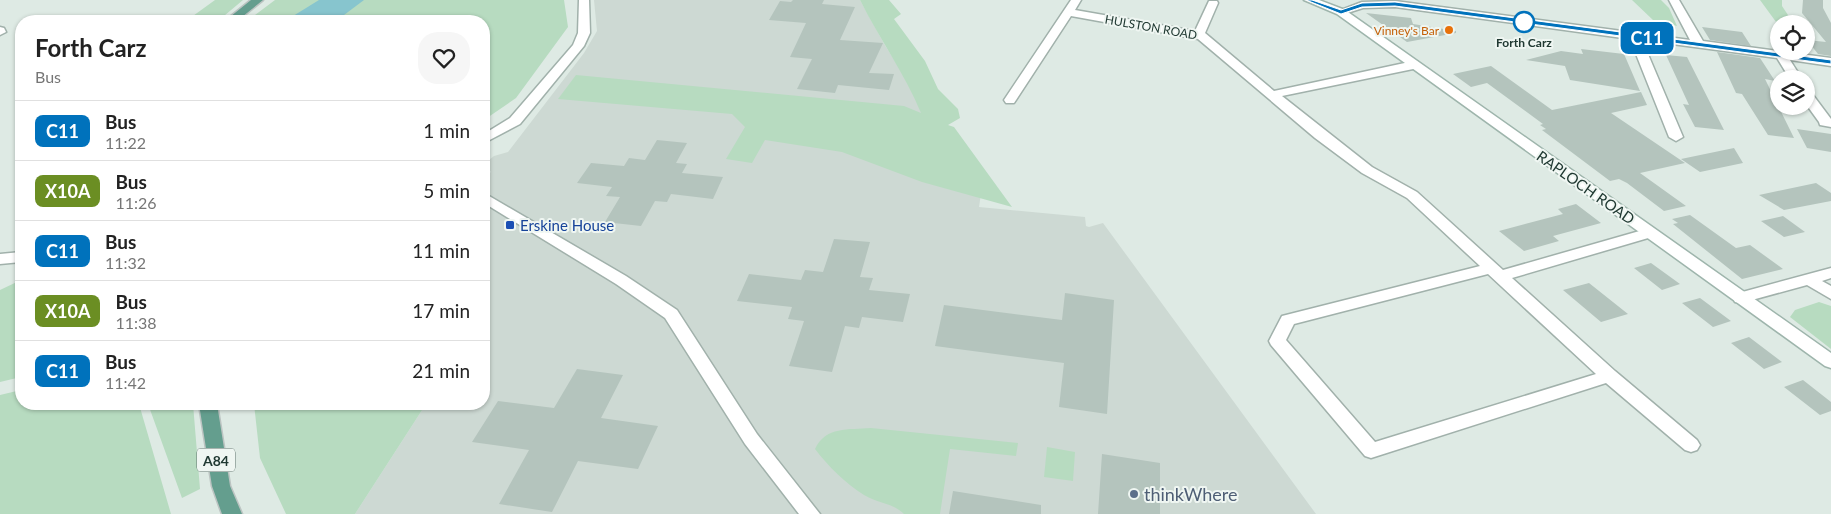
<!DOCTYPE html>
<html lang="en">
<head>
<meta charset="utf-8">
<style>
	:root { --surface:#fff; --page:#f6f6f6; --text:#222; --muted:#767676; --line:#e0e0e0 }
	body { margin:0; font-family:Lato,sans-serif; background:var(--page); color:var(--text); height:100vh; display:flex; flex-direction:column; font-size:19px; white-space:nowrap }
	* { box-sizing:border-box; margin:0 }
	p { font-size:16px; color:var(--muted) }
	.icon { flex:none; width:28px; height:28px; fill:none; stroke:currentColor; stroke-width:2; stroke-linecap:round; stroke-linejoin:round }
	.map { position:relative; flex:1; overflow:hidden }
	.side { position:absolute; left:15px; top:15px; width:475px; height:395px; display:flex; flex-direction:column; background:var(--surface); border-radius:20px; box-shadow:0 1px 4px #0004 }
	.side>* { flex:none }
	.badge { padding:0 10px; border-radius:8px; font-size:18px; line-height:32px }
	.fabs { position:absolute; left:1770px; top:15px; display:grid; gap:10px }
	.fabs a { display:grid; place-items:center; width:45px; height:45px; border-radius:50%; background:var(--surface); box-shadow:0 1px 4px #0004; font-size:25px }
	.map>.badge { position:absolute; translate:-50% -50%; box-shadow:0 0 0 2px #fff }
	.round { display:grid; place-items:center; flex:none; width:52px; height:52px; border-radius:20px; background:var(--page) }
	.headline { display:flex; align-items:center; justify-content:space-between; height:85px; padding:0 20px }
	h1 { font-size:24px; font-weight:700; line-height:38px }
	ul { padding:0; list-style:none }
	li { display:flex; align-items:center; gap:15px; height:60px; padding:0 20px; border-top:1px solid var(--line) }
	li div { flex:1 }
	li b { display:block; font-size:19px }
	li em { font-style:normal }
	li .badge { min-width:55px; font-weight:700; text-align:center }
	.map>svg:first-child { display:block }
	.built { fill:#cdd9d3 }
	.green { fill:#b7dbc0 }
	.water { fill:#87c5ce }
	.building { fill:#b4c4bd }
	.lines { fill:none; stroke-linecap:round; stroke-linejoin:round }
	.street-casing { stroke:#a1b1ab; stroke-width:3 }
	.secondary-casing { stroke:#9eb5ac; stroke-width:3 }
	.primary-casing { stroke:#bcc4c2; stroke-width:3 }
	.street { fill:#fff; fill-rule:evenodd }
	.secondary { fill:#fff; fill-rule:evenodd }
	.primary { fill:#649e8e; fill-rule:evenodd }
	.line { fill:#0072bc; stroke:#fff }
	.stop-dot { fill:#fff; stroke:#0072bc; stroke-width:2.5 }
	.food-dot { fill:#e8710a; stroke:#eff6f2; stroke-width:2 }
	.transit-dot { fill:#1a4fb4; stroke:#eff6f2; stroke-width:2 }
	.service-dot { fill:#5c6f8a; stroke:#eff6f2; stroke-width:2 }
	.labels { text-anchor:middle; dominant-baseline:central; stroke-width:4; stroke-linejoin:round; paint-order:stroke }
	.far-street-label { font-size:12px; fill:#203932; stroke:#eff6f2 }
	.far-food-label { font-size:12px; fill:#c56008; stroke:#eff6f2; text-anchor:end }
	.far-stop-label { font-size:12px; font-weight:bold; fill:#203932; stroke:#eff6f2 }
	.shield { fill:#eff6f2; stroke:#5e726c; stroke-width:1 }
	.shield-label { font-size:14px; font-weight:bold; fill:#203932 }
	.street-label { font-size:15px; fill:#203932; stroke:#eff6f2 }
	.transit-label { font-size:15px; fill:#164399; stroke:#eff6f2; text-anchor:start }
	.near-service-label { font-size:18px; fill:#4e5e75; stroke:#eff6f2; text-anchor:start }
</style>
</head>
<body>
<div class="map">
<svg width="1831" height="514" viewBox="0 0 1831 514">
	<rect width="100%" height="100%" fill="#deeae4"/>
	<path class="built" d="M594 0H860L886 47 935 124 982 187 979 207 1085 217 1086 226 1089 227 1103 223 1316 514H355L426 404H484V177L491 172 484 164 494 156 508 152 584 53 597 31Z"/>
	<path class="green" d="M215 0H243L218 21H186Z
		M275 0H564L568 27 516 98 484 120V21H247Z
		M860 0H889L901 14 894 19 925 61 938 89 958 109 960 118 948 125 954 127 1012 207 922 182 842 152 765 140 752 163 726 159 745 127 732 114 558 99 576 75 904 106 921 113C905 74 879 38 860 0Z
		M1632 0H1661L1669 8 1677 26 1653 20Z
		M1760 0H1782V6L1794 24H1779V26Z
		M21 280V377L0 382V290Z
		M1819 302 1831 306V349L1790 317 1795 310Z
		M21 390V404H139L171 514H0V395Z
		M148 404H193L200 489 182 498Z
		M254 404H369L389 408 396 404H426L355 514H286L260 458Z
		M871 428 1018 443 1016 456 950 449 940 514H904C893 503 877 503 864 495 846 484 828 466 815 449 826 426 848 430 871 428Z
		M1047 447 1075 452 1073 481 1044 477Z"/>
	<path class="water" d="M319 0H364L336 21H285Z"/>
	<path class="building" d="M793 0H824L822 4 855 7 840 40 883 43 869 73 894 74 889 90 838 85 835 93 797 89 812 59 790 57 806 23 769 20 780 1 791 2Z
		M1803 0H1823V8L1831 23V56L1818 54 1807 40 1826 42 1802 13Z
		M1366 13 1411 18 1413 24 1456 31V33L1407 42Z
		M1702 27 1742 32 1751 46 1710 40Z
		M1581 49 1624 54 1640 91 1570 80 1565 66 1526 60 1561 51 1583 54Z
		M1717 52 1760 58 1775 81 1765 79 1794 138 1768 135 1742 94 1736 93Z
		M1666 55 1687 57 1724 130 1695 127 1683 104 1689 105Z
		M1491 66 1552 110 1641 92 1647 105 1611 113 1685 163 1640 173 1686 206 1664 211 1627 183 1619 179 1610 181 1542 130 1546 129 1540 125 1543 124 1487 83 1471 87 1453 74Z
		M1797 129 1831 134V152L1807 148Z
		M657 140 687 143 676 163 687 164 682 173 723 177 713 199 671 194 667 202 655 201 641 226 605 222 620 197 606 196 612 187 577 183 591 163 624 166 629 158 645 160Z
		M1734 148 1743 163 1700 172 1681 159Z
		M1816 183 1831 193V201L1784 210 1759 195Z
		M1576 204 1601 223 1553 236 1559 241 1524 251 1499 231 1563 214 1558 209Z
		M1690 215 1736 248 1750 245 1783 269 1742 279 1673 224 1678 223 1672 219Z
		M1783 216 1805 232 1784 237 1761 221Z
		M834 239 870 242 860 277 873 278 869 290 910 294 903 322 862 317 859 328 845 326 832 372 789 366 804 321 788 319 792 307 737 301 749 274 801 280 805 270 823 272Z
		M1651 263 1680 284 1662 290 1634 268Z
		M1589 283 1628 314 1601 322 1563 290Z
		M1065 293 1114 300 1107 414 1059 407 1064 363 935 346 944 305 1062 320Z
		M1700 298 1731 321 1713 327 1682 303Z
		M1749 337 1782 362 1764 369 1731 343Z
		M577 369 623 375 601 418 658 426 638 469 578 461 552 512 499 504 529 450 472 442 498 401 554 408Z
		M1803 380 1831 402V411L1820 415 1784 387Z
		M1102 454 1160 463V514H1098Z
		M953 491 1041 505V514H949Z"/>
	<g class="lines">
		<g class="street-casing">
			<path id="street" d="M579 0H589L590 33 584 46 520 124 484 143V134L510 118 573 45 578 33Z
				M1071 0H1081L1075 10 1195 31 1209 1H1217L1218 3 1205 33 1274 91 1414 61 1418 62V68L1282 96 1372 167 1417 192 1503 270 1650 228 1655 230 1657 233 1655 236 1512 278 1615 371 1697 440 1700 445 1697 450 1691 452 1685 450 1606 383 1371 458 1365 456 1271 345 1269 341 1282 316 1480 266 1407 198 1362 173 1315 138 1198 39 1071 16 1014 103H1006L1004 100ZM1488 274 1596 374 1375 442 1286 340 1294 324Z
				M1669 0H1679L1703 41 1831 58V66L1790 60 1802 79H1790L1777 58 1642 40 1683 137 1676 141 1669 137 1630 39 1395 7 1363 8 1341 15 1336 12 1362 2 1395 1 1690 40Z
				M0 27 4 28 6 32 0 35Z
				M1806 90 1810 91 1831 119V127L1820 125 1819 122 1806 104Z
				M484 193 626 276 677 310 757 434 820 514H799L745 444 665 318 616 284 484 203Z
				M21 252V262L0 264V254Z
				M1831 268V278L1822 281 1831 286V299L1807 285 1741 303 1735 302 1733 298 1735 294Z"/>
		</g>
		<g class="secondary-casing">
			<path id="secondary" d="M1304 0H1319L1345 10 1831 353V368L1825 366 1337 14Z"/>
		</g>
		<g class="primary-casing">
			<path id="primary" d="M251 0H263L237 21H225Z
				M199 404H217L230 486 242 514H222L212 486Z"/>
		</g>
		<use href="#street" class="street"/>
		<use href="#secondary" class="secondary"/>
		<use href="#primary" class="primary"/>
	</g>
	<path class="line" d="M1306 0H1312L1341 10 1362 3 1395 2 1831 60V64L1395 6 1362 7 1341 14Z"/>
	<circle class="stop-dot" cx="1524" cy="22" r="10"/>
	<circle class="food-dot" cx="1449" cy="30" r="5"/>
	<rect class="transit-dot" x="505" y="220" width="10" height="10" rx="2.5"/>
	<circle class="service-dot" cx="1134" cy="494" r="5"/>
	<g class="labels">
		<g class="far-street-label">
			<text transform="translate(1151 27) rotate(10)">HULSTON ROAD</text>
		</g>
		<g class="far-food-label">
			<text x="1439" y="30">Vinney's Bar</text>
		</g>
		<g class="far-stop-label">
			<text x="1524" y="42">Forth Carz</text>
		</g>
		<rect class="shield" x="197" y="448.5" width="38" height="23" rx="4"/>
		<g class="shield-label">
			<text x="216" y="460">A84</text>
		</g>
		<g class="street-label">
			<text transform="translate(1586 187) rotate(35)">RAPLOCH ROAD</text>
		</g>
		<g class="transit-label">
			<text x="520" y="225">Erskine House</text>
		</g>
		<g class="near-service-label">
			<text x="1144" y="494">thinkWhere</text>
		</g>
	</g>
</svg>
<div class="fabs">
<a><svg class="icon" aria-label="locate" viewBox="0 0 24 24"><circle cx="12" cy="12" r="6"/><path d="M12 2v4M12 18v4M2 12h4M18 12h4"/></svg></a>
<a><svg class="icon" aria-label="layers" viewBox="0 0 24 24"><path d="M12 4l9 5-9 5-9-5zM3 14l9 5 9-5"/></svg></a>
</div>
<b class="badge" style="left:1647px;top:38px;background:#0072bc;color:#fff">C11</b>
<section class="side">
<div class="headline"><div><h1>Forth Carz</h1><p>Bus</p></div><a class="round"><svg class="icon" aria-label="heart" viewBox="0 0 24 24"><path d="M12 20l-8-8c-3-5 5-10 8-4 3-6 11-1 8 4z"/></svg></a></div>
<ul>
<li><span class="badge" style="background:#0072bc;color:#fff">C11</span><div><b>Bus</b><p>11:22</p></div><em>1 min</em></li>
<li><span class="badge" style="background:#6b8e23;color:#fff">X10A</span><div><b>Bus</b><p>11:26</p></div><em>5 min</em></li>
<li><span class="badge" style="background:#0072bc;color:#fff">C11</span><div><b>Bus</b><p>11:32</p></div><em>11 min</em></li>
<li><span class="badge" style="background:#6b8e23;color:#fff">X10A</span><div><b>Bus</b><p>11:38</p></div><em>17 min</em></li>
<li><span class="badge" style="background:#0072bc;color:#fff">C11</span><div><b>Bus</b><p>11:42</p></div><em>21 min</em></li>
</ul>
</section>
</div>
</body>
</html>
